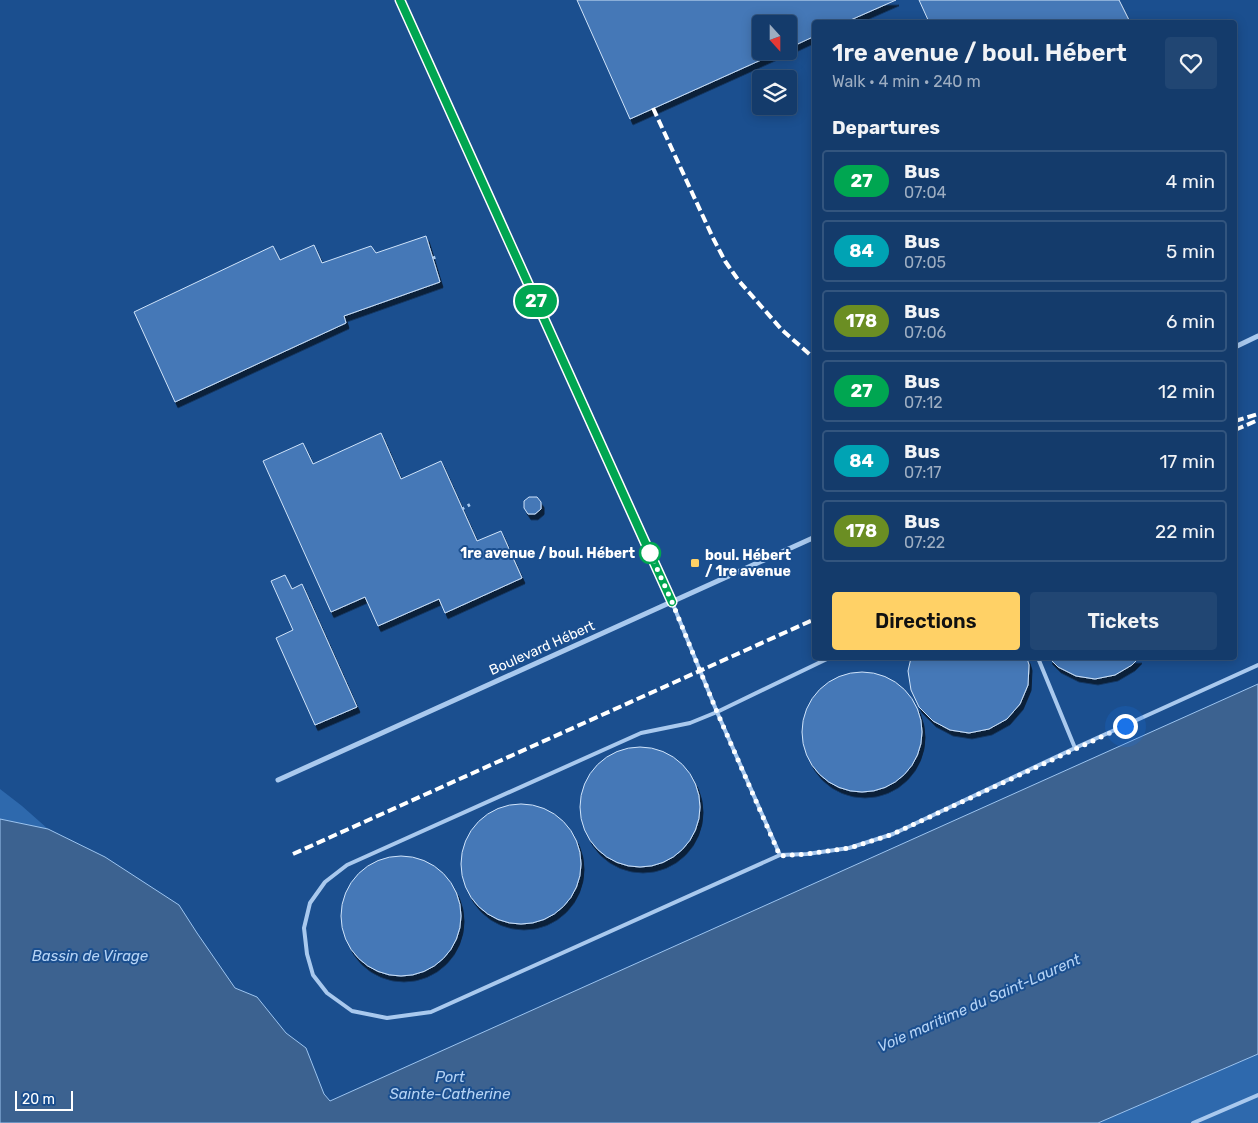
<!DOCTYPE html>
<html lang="en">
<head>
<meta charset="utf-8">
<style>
	:root { --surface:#143b6b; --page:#214673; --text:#f1f3f6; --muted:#9dadc1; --line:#33557e; --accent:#ffd166 }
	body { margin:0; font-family:Rubik,sans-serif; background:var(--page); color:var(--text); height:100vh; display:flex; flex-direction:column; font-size:19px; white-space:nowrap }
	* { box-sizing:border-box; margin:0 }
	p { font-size:16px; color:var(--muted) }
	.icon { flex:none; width:28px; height:28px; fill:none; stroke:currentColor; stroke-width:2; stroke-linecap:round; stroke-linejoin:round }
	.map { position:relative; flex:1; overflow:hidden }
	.side { position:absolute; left:812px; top:20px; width:425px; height:640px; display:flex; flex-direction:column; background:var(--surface); border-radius:5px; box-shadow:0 2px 12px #0003,0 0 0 1px var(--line) }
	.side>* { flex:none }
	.badge { padding:0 10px; border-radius:16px; font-size:18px; line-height:32px }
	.needle { width:32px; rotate:159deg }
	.controls { position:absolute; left:752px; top:15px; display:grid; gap:10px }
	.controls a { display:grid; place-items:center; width:45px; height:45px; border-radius:5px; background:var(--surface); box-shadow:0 2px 12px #0003,0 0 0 1px var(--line); font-size:25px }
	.scale { position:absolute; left:15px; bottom:12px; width:58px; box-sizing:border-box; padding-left:5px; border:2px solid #fff; border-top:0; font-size:14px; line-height:18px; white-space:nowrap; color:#fff; -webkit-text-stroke:4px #1b4f8f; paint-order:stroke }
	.you { position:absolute; width:25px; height:25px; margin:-12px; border:4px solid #fff; border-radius:50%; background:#1a73e8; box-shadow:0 0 0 8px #1a73e833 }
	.map>.badge { position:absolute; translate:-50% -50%; box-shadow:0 0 0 2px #fff }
	h2 { padding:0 20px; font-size:19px; line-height:45px }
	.round { display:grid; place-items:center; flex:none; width:52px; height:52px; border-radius:5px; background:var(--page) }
	.summary { display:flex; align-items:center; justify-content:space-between; height:85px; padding:0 20px }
	h1 { font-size:24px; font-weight:600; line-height:38px }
	.button { display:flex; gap:10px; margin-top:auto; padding:10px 20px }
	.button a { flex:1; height:58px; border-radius:5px; background:var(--accent); color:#111; font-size:20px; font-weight:600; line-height:58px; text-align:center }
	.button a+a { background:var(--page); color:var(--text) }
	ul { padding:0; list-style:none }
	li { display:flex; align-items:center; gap:15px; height:62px; margin:0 10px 8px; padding:0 10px; border:2px solid var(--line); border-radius:5px }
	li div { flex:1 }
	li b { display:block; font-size:19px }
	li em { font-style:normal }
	li .badge { min-width:55px; font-weight:700; text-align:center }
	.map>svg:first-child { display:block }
	.green { fill:#2e69ad }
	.water { fill:#3c6290; stroke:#9cc4f0 }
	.building { fill:#4478b7; stroke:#cfe3fa; filter:url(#shadow) }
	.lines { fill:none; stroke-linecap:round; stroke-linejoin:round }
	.path { stroke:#a9c9ee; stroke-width:3; stroke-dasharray:2.5 4; stroke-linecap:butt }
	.service { stroke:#a9c9ee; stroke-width:4 }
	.minor { stroke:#a9c9ee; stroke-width:5 }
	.rail { stroke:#fff; stroke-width:4; stroke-dasharray:9 4; stroke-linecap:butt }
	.line-casing { stroke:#fff; stroke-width:11 }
	.line { stroke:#00a651; stroke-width:8 }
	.walk { stroke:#fff; stroke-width:5; stroke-dasharray:0 9 }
	.stop-dot { fill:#fff; stroke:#00a651; stroke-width:2.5 }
	.poi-dot { fill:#ffd166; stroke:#1b4f8f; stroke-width:2 }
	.labels { text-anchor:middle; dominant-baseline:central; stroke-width:4; stroke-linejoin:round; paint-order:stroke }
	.stop-label { font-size:14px; font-weight:bold; fill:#fff; stroke:#1b4f8f; text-anchor:end }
	.poi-label { font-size:14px; font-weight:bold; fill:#fff; stroke:#1b4f8f; text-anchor:start }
	.street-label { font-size:14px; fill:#fff; stroke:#1b4f8f }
	.water-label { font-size:15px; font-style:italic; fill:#b5d3f5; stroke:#1b4f8f }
</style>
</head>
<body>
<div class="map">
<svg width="1258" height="1123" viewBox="0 0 1258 1123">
	<defs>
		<filter id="shadow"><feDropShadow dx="3" dy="5.5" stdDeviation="0" flood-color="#0009"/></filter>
	</defs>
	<rect width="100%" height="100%" fill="#1b4f8f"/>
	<path class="green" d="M0 789 22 806 48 829 0 819Z
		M1258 1054V1123H1098Z"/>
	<path class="water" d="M1258 684V1054L1098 1123H0V819L48 829 105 857 179 905 197 933 235 988 257 997 286 1033 306 1048 324 1094 330 1101Z"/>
	<path class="building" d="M577 0H896L846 22H815V36L789 48V24H761V51H781L630 119Z
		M919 0H1119L1130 22H929Z
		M426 236 440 282 344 316 346 323 175 402 134 312 273 246 280 260 314 245 322 263 371 246 376 253Z
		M381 433 401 479 441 461 477 541 501 531 522 578 445 613 439 599 378 626 365 597 331 612 263 461 303 443 313 464Z
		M529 497H537L541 502V509L535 514H528L524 508V501Z
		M285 575 292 589 302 584 357 707 315 725 276 638 293 630 271 581Z
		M911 658H1027L1029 665 1028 685 1020 704 1007 719 989 729 969 733 950 730 933 721 919 707 911 690 908 671Z
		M1049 658H1139L1132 665 1115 675 1095 679 1076 676 1058 667Z
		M802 732a60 60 0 1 1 120 0a60 60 0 1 1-120 0Z
		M580 807a60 60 0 1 1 120 0a60 60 0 1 1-120 0Z
		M461 864a60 60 0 1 1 120 0a60 60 0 1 1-120 0Z
		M341 916a60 60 0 1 1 120 0a60 60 0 1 1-120 0Z"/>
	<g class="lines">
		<path class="path" d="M433 258 436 257
			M462 509 473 503"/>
		<path class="service" d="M672 602 717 712 780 855
			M829 658 717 712 690 723 641 733 347 865 325 882 310 903 304 928 307 954 313 975 327 993 352 1011 387 1018 431 1012 780 855 807 854 849 848 893 834 1075 748 1258 665
			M1038 658 1075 748
			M1193 1123 1258 1095"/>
		<path class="minor" d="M400 0 672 602
			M1235 347 1258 336
			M278 780 815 537"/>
		<path class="rail" d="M653 108 713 238 725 261 739 281 782 330 815 359
			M1235 421 1258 414
			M1235 430 1258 420
			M293 854 815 619"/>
	</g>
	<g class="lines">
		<g class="line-casing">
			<path id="line" d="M400 0 672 602"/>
		</g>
		<use href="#line" class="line"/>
		<path class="walk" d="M650 553 672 602 717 712 780 856 807 854 850 848 893 834 1125 726"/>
	</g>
	<circle class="stop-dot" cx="650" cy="553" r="10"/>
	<rect class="poi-dot" x="690" y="558" width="10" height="10" rx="2.5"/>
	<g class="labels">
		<g class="stop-label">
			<text x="635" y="553">1re avenue / boul. Hébert</text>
		</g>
		<g class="poi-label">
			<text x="705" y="555">boul. Hébert<tspan x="705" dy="16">/ 1re avenue</tspan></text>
		</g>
		<g class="street-label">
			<text transform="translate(542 648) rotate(-24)">Boulevard Hébert</text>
		</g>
		<g class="water-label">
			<text x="90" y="956">Bassin de Virage</text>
			<text transform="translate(979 1003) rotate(-24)">Voie maritime du Saint-Laurent</text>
			<text x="450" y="1077">Port<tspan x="450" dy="17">Sainte-Catherine</tspan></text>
		</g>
	</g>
</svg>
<div class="controls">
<a><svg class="needle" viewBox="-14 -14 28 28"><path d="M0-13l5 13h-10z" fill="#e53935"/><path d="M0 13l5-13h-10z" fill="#9dadc1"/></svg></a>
<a><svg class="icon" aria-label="layers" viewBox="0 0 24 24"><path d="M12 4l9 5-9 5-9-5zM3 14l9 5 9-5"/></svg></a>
</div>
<div class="scale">20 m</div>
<div class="you" style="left:1125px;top:726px"></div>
<b class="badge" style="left:536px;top:301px;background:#00a651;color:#fff">27</b>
<section class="side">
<div class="summary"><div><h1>1re avenue / boul. Hébert</h1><p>Walk · 4 min · 240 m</p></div><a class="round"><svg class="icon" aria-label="heart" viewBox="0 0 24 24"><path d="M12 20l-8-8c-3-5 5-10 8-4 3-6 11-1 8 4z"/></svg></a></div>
<h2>Departures</h2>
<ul>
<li><span class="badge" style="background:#00a651;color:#fff">27</span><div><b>Bus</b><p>07:04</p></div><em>4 min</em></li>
<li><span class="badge" style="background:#00a3b4;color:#fff">84</span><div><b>Bus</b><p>07:05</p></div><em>5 min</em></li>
<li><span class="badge" style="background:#6b8e23;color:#fff">178</span><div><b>Bus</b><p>07:06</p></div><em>6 min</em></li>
<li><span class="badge" style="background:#00a651;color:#fff">27</span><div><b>Bus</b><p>07:12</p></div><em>12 min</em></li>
<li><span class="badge" style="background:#00a3b4;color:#fff">84</span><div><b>Bus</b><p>07:17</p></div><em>17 min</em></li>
<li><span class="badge" style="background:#6b8e23;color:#fff">178</span><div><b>Bus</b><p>07:22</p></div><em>22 min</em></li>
</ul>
<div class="button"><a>Directions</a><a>Tickets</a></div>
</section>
</div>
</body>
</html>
